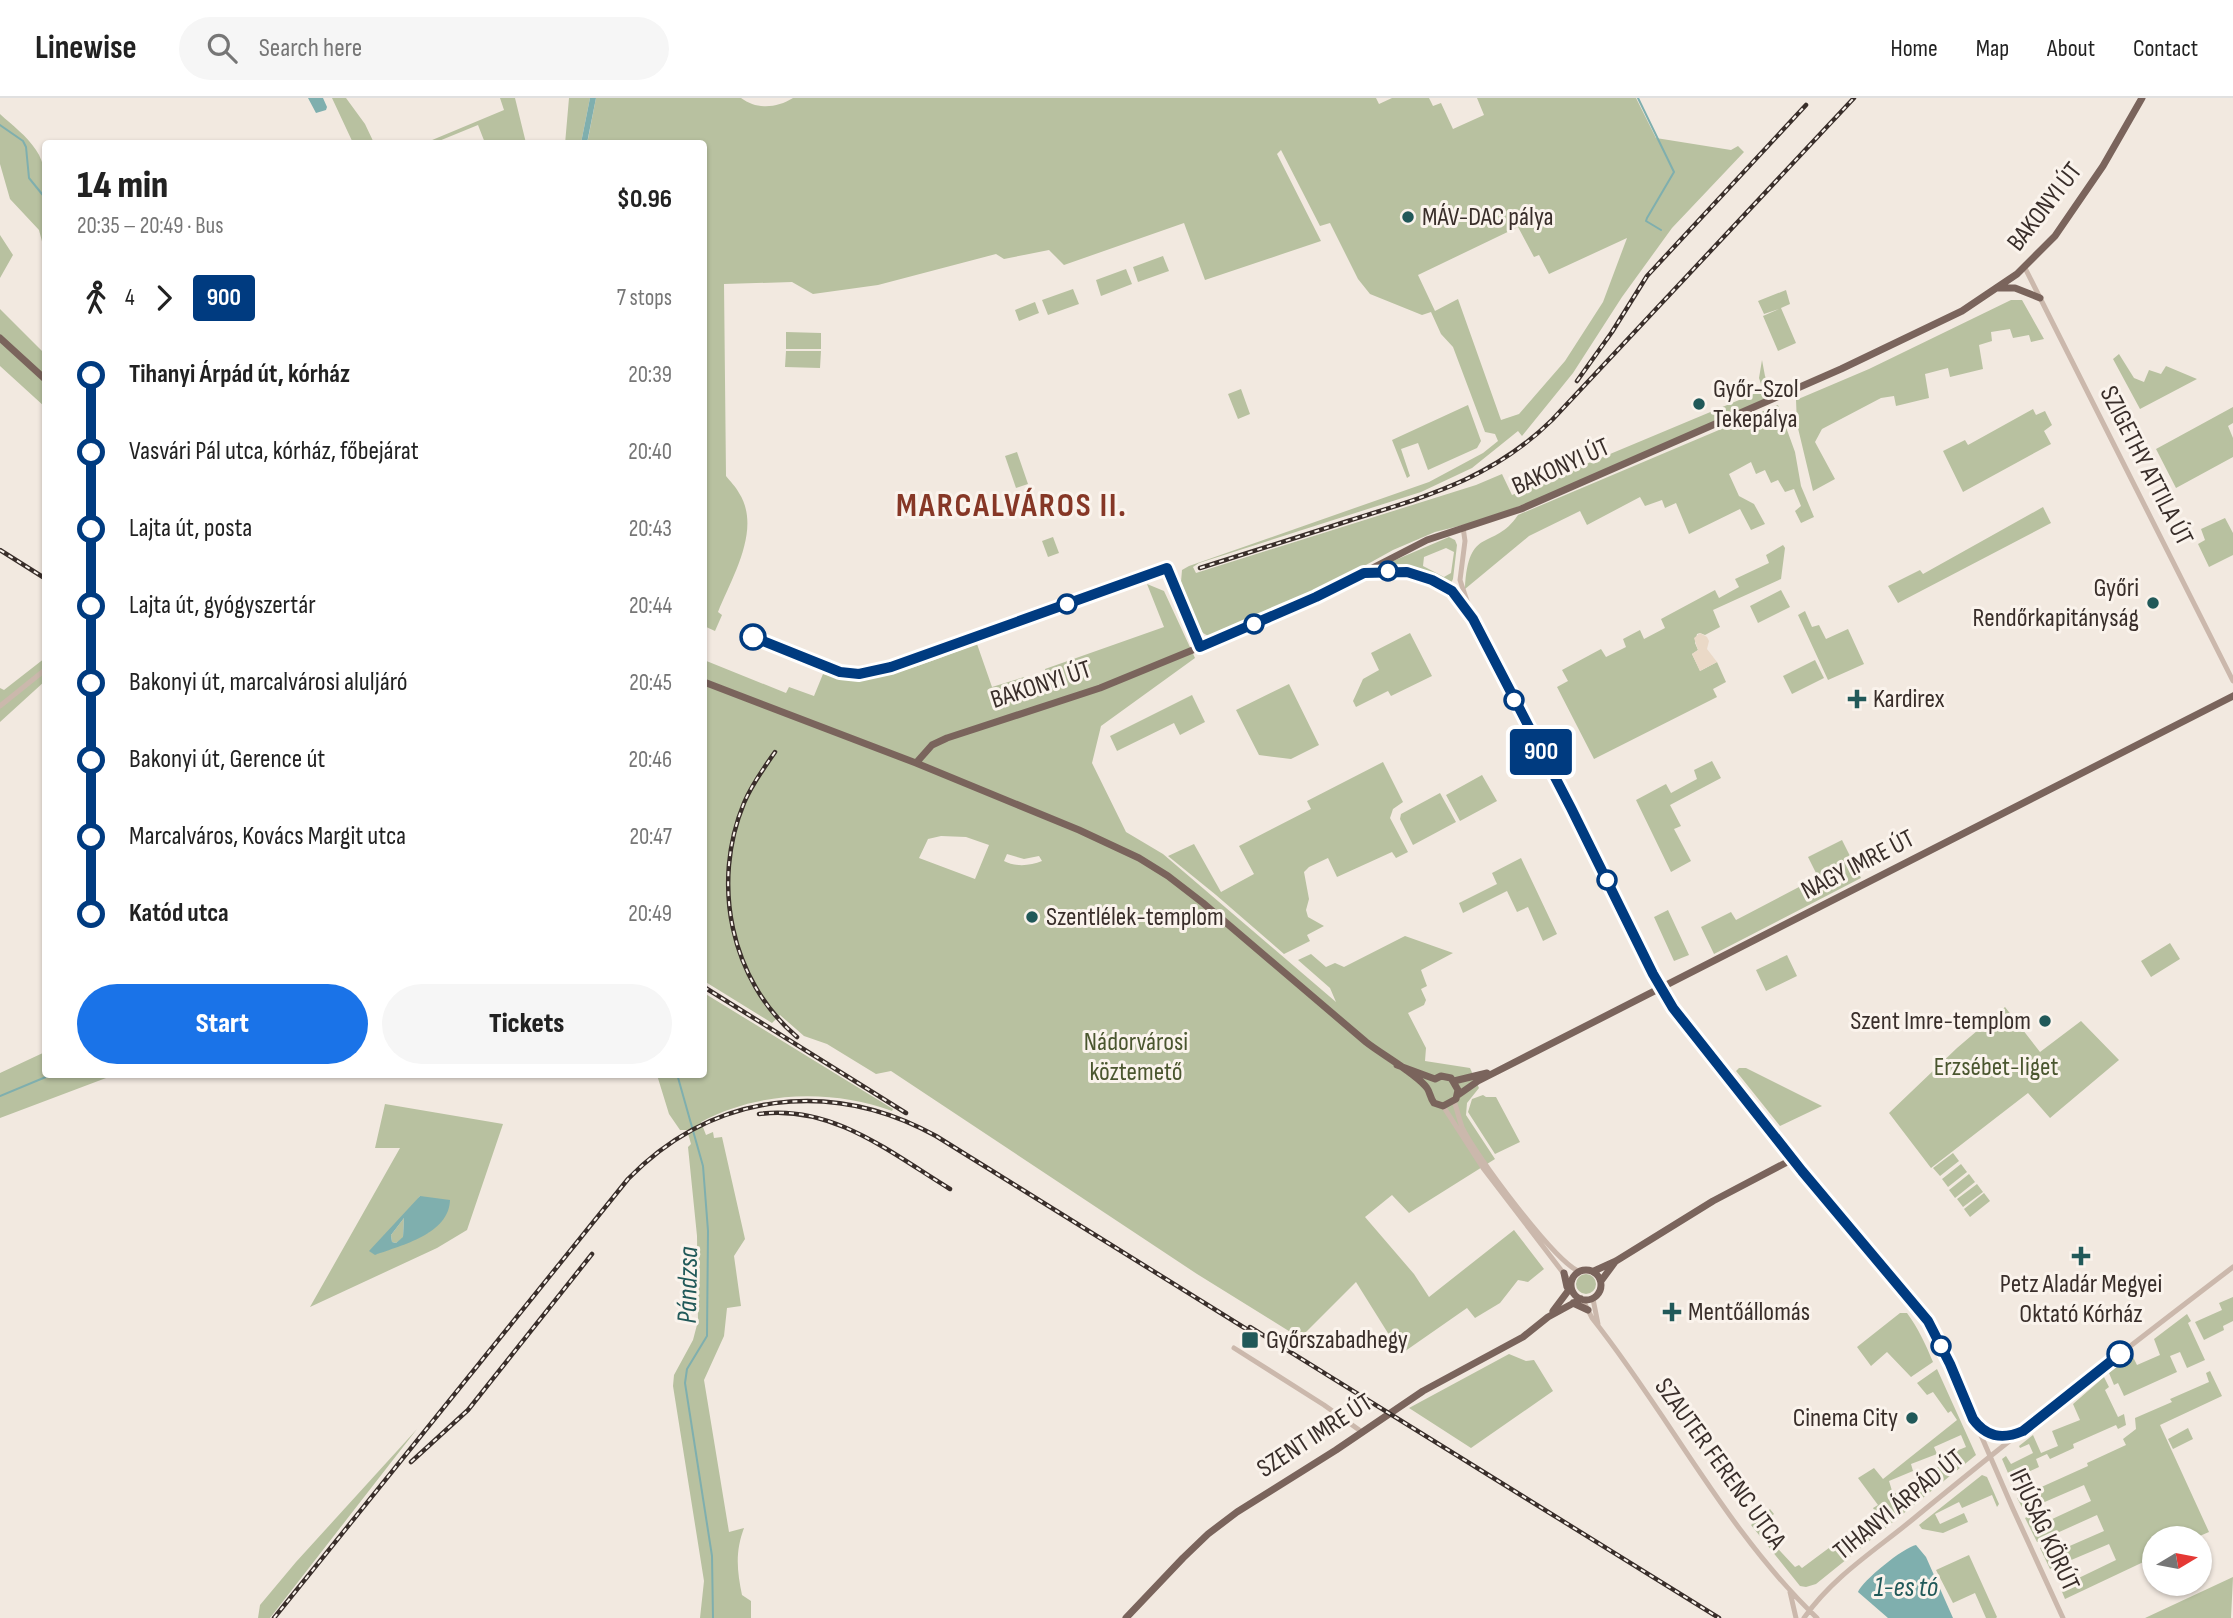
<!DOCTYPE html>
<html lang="en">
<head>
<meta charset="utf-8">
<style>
	:root { --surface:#fff; --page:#f6f6f6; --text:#222; --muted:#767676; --line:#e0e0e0; --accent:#1a73e8 }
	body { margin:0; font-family:"Sofia Sans Condensed",sans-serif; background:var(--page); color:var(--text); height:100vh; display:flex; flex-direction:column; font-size:26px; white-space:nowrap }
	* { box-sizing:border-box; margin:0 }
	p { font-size:23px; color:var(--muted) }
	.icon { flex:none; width:38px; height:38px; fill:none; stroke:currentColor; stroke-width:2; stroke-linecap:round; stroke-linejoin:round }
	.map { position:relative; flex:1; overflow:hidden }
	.sheet { position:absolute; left:42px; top:42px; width:665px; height:938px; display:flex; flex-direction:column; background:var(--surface); border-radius:7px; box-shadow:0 2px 5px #0004 }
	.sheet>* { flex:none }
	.badge { padding:0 14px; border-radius:5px; font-size:24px; line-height:46px }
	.needle { width:46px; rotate:80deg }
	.tools { position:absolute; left:2142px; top:1428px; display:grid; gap:14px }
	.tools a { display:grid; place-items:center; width:70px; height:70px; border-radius:50%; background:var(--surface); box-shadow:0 2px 5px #0004; font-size:35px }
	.map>.badge { position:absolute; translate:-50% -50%; box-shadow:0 0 0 4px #fff }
	.legs { display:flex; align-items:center; gap:10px; height:77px; padding:0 35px; font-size:23px }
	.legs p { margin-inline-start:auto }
	.summary { display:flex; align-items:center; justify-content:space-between; height:119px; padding:0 35px }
	h1 { font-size:38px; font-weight:800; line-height:52px }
	.cta { display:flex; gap:14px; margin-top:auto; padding:14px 35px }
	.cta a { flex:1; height:80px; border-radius:42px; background:var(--accent); color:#fff; font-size:28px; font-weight:800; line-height:80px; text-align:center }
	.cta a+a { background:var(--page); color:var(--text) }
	ul { padding:0 35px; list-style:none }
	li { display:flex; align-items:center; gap:24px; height:77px; font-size:26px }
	li i { display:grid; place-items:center; width:10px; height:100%; margin:0 9px; background:currentColor }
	li i::after { content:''; width:18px; height:18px; margin:-9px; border:5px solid; border-radius:50%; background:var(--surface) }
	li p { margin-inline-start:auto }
	li:first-child i { background:linear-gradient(#0000 50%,currentColor 0) }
	li:last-child i { background:linear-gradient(currentColor 50%,#0000 0) }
	header { display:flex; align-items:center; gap:42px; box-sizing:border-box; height:98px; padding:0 35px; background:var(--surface); border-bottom:2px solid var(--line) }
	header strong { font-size:33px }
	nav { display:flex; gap:38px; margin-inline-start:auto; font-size:24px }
	.search { width:490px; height:63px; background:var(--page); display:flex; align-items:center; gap:18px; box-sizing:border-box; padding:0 24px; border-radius:38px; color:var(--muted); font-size:26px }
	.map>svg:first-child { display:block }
	.green { fill:#b8c1a0; fill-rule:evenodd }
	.plaza { fill:#ead9c7 }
	.water { fill:#7fafae; fill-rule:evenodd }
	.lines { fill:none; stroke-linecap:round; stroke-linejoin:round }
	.stream { stroke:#7fafae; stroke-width:2 }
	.tertiary { stroke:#cbb8ac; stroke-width:5 }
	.primary { stroke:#7a645c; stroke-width:7 }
	.rail-casing { stroke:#392e2a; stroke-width:4.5 }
	.rail { stroke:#faf3ec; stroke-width:2; stroke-dasharray:5; stroke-linecap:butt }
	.line-1-casing { stroke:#fff; stroke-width:16 }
	.line-1 { stroke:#003b80; stroke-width:10 }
	.poi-dot { fill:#215959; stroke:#faf3ec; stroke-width:2.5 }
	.stop-1-dot { fill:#fff; stroke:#003b80; stroke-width:3.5 }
	.labels { text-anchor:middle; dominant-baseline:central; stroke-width:6; stroke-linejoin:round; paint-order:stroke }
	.street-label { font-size:26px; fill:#392e2a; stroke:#faf3ec }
	.poi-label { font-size:26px; fill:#392e2a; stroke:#faf3ec; text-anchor:start }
	.park-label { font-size:26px; fill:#4a562f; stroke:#faf3ec }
	.water-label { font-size:28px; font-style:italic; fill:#215959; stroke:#faf3ec }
	.district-label { font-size:33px; font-weight:bold; letter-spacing:2px; fill:#863726; stroke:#faf3ec }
</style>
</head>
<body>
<header>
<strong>Linewise</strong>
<div class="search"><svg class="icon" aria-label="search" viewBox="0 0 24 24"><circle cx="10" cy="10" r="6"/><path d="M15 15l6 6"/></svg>Search here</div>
<nav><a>Home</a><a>Map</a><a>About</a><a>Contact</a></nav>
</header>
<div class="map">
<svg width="2233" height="1520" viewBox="0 0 2233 1520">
	<rect width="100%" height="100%" fill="#f2e9e0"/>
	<path class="green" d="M332 0H346L365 26 374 45H353Z
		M500 0H515L526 45H485L478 27 434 45H425L504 12Z
		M569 0H590L581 45 565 46Z
		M596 0H741C757 12 777 10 793 0H1376L1379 6 1392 0H1429L1433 8 1441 5 1453 31 1484 17 1477 0H1636L1656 40 1731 52 1738 48 1744 54 1672 130 1622 199 1573 275 1522 338 1518 333 1472 370 1421 394 1199 465 1193 469 1196 475 1476 387 1502 376 1512 397 1763 292 1759 280 1762 262 1765 278 1774 297 1567 390 1483 422 1435 434 1393 452 1301 503 1210 539 1203 535 1199 529 1181 484 1182 472 1189 468 1429 384 1483 355 1498 343 1495 336 1485 334 1453 249 1441 236 1431 214 1422 217 1370 196 1358 181 1330 125 1320 128 1281 52 1277 56 1321 143 1205 182 1184 125 1064 167 1049 152 1004 161 996 156 878 187 813 196 792 184 724 186 726 378C730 383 736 389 739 395 762 431 732 479 718 514L722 517 715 533 704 528V46H587ZM1518 129 1534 159 1539 157 1549 176 1627 140 1603 204 1565 263 1519 316 1501 322 1458 201 1435 213 1418 177Z
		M0 16C12 27 27 38 36 52 53 76 46 126 45 155L39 132 10 101 0 66Z
		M0 137 13 157 0 180Z
		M1163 158 1169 173 1138 184 1133 169Z
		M1126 171 1132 186 1101 198 1096 182Z
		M1073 191 1079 206 1048 217 1042 202Z
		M1786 192 1790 206 1781 210 1796 245 1778 253 1763 218 1779 211 1764 216 1758 203Z
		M2011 202H2022L2044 241 2031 244 2029 237 2013 240 2010 231 1991 234 1992 243 1979 247 1983 271 1950 279 1948 270 1925 276 1929 300 1896 308 1894 298 1881 300 1822 331 1815 344 1835 381 1813 393 1797 326 1796 302 1869 271Z
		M1035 204 1039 215 1019 223 1015 212Z
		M0 211 45 256V309L0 268Z
		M786 234 821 235V251H786Z
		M786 253H821L820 270 785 269Z
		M2119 256 2134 280 2144 284 2149 272 2161 276 2166 268 2197 281 2140 311 2113 261Z
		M1241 291 1250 316 1238 321 1228 296Z
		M1468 307 1481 343 1477 350 1428 372 1418 345 1401 351 1410 378 1407 380 1392 342Z
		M1778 307 1795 354 1801 388 1814 419 1801 425 1795 413 1801 408 1794 391 1785 394 1778 382 1771 385 1765 372 1756 376 1751 364 1729 376 1739 398 1754 406 1765 426 1751 432 1740 411 1689 436 1676 405 1665 410 1662 402 1645 408 1640 399 1587 427 1580 413 1529 438 1465 491C1468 426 1493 454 1518 417Z
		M2233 309V325L2228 328 2233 340V359L2176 390 2156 351Z
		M2033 311 2036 317 2045 313 2052 327 2044 333 2051 346 1963 394 1943 353 1965 342 1968 347Z
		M1017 354 1028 386 1016 390 1005 358Z
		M2043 409 2051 425 1898 505 1888 488 1920 472 1923 476Z
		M2225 420 2233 435V457L2209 469 2198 446 2205 442 2201 431Z
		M1053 439 1059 455 1048 459 1042 443Z
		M1449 439 1455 442 1457 447 1453 481 1451 485 1421 475 1393 469 1390 466 1393 463ZM1446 450 1454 454 1451 475 1444 479 1423 468 1424 459Z
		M1783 447 1785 450 1781 481 1713 512 1720 529 1705 537 1700 535 1697 536 1695 545 1698 552 1692 556 1700 573 1717 564 1726 584 1713 591 1717 599 1594 661 1557 589 1568 583 1562 572 1601 551 1606 559 1626 549 1623 541 1640 532 1644 541 1665 530 1661 521 1715 492 1719 500 1739 489 1735 481 1769 465 1766 457Z
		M1147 486 1164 493 1195 560 1101 628 1092 665 1126 734 1163 756 1336 904 1330 890 1298 862 1311 856 1326 869 1335 865 1344 869 1405 838 1453 855 1421 872 1427 888 1421 891 1426 902 1424 907 1408 915 1426 950 1425 963 1470 970 1479 990 1467 1005 1466 1017 1495 1061 1409 1115 1392 1097 1365 1119 1414 1176 1429 1199 1514 1132 1544 1171 1528 1184 1518 1182 1500 1205 1475 1220 1467 1210 1401 1256 1356 1184 1300 1240 1197 1176 891 973 876 976 827 946 804 938 780 917 772 925 704 883V562L786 595 789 589 814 598 823 576C874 591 929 563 977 546L992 589 1024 579 1027 587 1047 579 1045 571 1164 529ZM941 738 966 739 989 747 975 781 919 760 928 741ZM1007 756 1024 761 1039 758 1042 763C1030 768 1015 769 1004 763Z
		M1781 492 1790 509 1758 525 1750 508Z
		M1805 513 1812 529 1819 527 1826 541 1848 531 1864 566 1828 582 1798 517Z
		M1410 535 1432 578 1391 598 1388 593 1356 609 1353 603 1363 581 1379 572 1371 555Z
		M45 560V583L0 624V590L4 592Z
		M1815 562 1824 580 1792 596 1783 578Z
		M1289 586 1319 647 1291 661 1259 657 1236 612Z
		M1192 597 1205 624 1180 637 1174 625 1117 653 1110 638Z
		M1712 663 1721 680 1670 707 1681 728 1674 731 1691 763 1671 774 1636 702 1666 686 1671 695 1697 681 1694 672Z
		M1383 664 1403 704 1393 711 1390 720 1408 754 1396 760 1392 754 1337 779 1328 760 1309 769 1304 774 1309 801 1306 812 1308 819 1324 828 1307 837 1310 843 1284 856 1216 797 1168 758 1194 746 1221 794 1254 776 1239 748 1311 711 1307 703Z
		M1482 677 1497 703 1460 723 1446 697Z
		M1440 695 1456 724 1413 747 1400 721 1401 716Z
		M1842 742 1861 780 1714 856 1701 829 1731 814 1736 822 1818 779 1808 759Z
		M1521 760 1557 836 1543 843 1528 809 1517 814 1507 793 1463 815 1459 805 1497 786 1492 775Z
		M1668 812 1689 857 1674 863 1654 819Z
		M2170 845 2180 861 2151 879 2141 863Z
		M1787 857 1797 878 1766 893 1756 872Z
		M704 895 893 1011 892 1013C831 991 759 993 701 1024L706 1037 713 1034 714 1040 722 1039 745 1141 734 1158 741 1208 727 1210 724 1238 704 1282 729 1434 744 1430C735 1454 737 1473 742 1497L751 1503V1520H700L704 1483 673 1288 674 1277 693 1242 698 1223 697 1138 688 1049 691 1046 687 1032H680L669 1016 657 977 704 976Z
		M2005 909 2040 954 2081 923 2119 962 2050 1020 2028 995 1931 1070 1889 1015 1957 950Z
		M45 954 46 976 114 977 0 1020V975Z
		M1739 970H1746L1822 1008 1780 1028 1736 973Z
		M1483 997 1486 999H1496L1520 1044 1495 1056 1468 1014 1472 1001Z
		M385 1006 503 1026 467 1132 437 1150 310 1209 400 1050H375ZM420 1098 429 1134 376 1156Z
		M1953 1055 1959 1063 1940 1078 1933 1070Z
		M1961 1066 1967 1074 1948 1089 1942 1081Z
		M1969 1076 1975 1084 1955 1100 1949 1092Z
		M1977 1086 1983 1094 1963 1109 1957 1101Z
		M1984 1095 1990 1103 1970 1119 1964 1111Z
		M404 1120 403 1140 396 1145 392 1144 391 1137Z
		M1576 1186a10 10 0 1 1 20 0a10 10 0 1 1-20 0Z
		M2233 1199V1223L2223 1228 2224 1232 2204 1242 2195 1224 2222 1212 2219 1205Z
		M1900 1215H1907C1918 1230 1926 1247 1933 1264L1911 1279 1887 1254 1871 1268 1857 1249Z
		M2187 1216 2191 1223 2188 1225 2205 1262 2187 1270 2180 1254 2170 1258 2177 1274 2124 1298 2118 1285 2114 1287 2109 1275 2132 1257 2137 1267 2160 1257 2154 1241Z
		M1509 1256 1526 1263 1534 1262 1553 1293 1471 1350 1409 1310Z
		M1937 1271 1976 1357 1816 1486 1806 1489 1800 1488 1751 1427 1770 1411 1774 1416 1761 1427 1771 1438 1769 1441 1795 1469 1799 1467 1802 1470 1876 1415 1873 1410 1878 1407 1858 1380 1874 1370 1883 1381 1957 1322 1951 1313 1948 1315 1933 1294 1927 1297 1917 1285ZM1961 1337 1966 1349 1941 1359 1944 1367 1922 1375 1925 1383 1893 1396 1889 1383 1913 1373 1911 1366 1937 1356 1934 1349Z
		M2210 1273 2222 1298 2160 1327 2209 1434 2195 1440H2154V1459L2065 1501 2060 1489 2116 1462 2109 1446 2050 1471 2040 1450 2045 1448 2049 1457 2104 1433 2097 1417 2037 1444 2025 1420 2029 1418 2035 1429 2091 1403 2084 1387 2024 1413 2017 1400 2088 1368 2087 1365 2126 1347 2123 1341 2136 1331 2135 1320 2172 1304 2170 1301 2209 1284 2206 1275Z
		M2104 1279 2109 1289 2105 1292 2118 1319 2124 1316 2126 1327 2118 1331 2116 1327 2073 1346 2074 1350 2050 1361 2047 1356 2036 1361 2039 1369 2011 1382 2002 1361 2006 1358 2011 1366 2033 1355 2029 1346 2020 1350 2019 1348 2033 1337 2041 1355 2058 1348 2052 1333 2080 1322 2073 1306Z
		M2188 1330 2193 1341 2173 1351 2168 1341Z
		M417 1331 270 1520H258L260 1507 296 1464Z
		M1982 1377 1987 1379 1999 1406 1997 1409 1992 1397 1962 1410 1959 1404 1935 1416 1940 1426 1964 1415 1968 1424 1943 1435 1922 1431 1919 1427Z
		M1969 1457 1997 1519 1996 1520H1986L1975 1495 1953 1505 1936 1472Z
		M2233 1479 2231 1520H2145Z"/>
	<path class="plaza" d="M1700 535 1707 539 1709 543 1707 551 1717 564 1700 573 1692 556 1698 552 1694 540Z"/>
	<path class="water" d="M308 0H323L327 9 326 12 316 15Z
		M590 0H596L587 45H581Z
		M420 1098 450 1102C449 1136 402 1147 375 1157L369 1153ZM404 1120 403 1139 396 1145 392 1144 391 1137Z
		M1916 1447 1926 1459 1953 1520H1888L1858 1494C1862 1483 1904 1449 1916 1447Z"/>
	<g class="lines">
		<path class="stream" d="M1638 0 1674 74 1647 120 1646 123 1661 132
			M0 27 23 43 26 49 29 80 46 101
			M677 976 703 1068 708 1133 707 1238 687 1271 685 1285 712 1458 713 1520
			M0 998 53 976"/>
		<path class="tertiary" d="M2025 170 2233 583
			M1463 429 1465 443 1460 482 1473 521 1661 890
			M1367 475C1409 471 1440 475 1466 512
			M0 608 46 571
			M1454 1003C1457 1011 1459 1021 1462 1029 1475 1057 1553 1161 1578 1173
			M1443 1008 1483 1070 1571 1185
			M1793 1061 1928 1223 1950 1266 2013 1411 2063 1520
			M1593 1201 1598 1226
			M1583 1202 1592 1220C1670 1318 1726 1433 1817 1520
			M1234 1250 1324 1307 1362 1334
			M1977 1326C1989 1339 2002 1341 2018 1335
			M1790 1494 1796 1520
			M1804 1520C1834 1477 1879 1450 1918 1417 2021 1332 2127 1250 2233 1169"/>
		<path class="primary" d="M1999 190H2015L2040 200
			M0 240 46 282
			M704 584 916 665 1079 732 1139 760 1168 778 1203 805 1366 944C1381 956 1417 976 1427 990 1430 994 1430 1000 1434 1005L1443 1008 1456 1001 1458 992 1451 980 1441 978 1435 981 1397 967
			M916 665 932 647 947 640 1100 590 1200 549 1316 499 1427 442 1521 411 1841 271 1962 213 2017 176 2055 138 2103 68 2142 0
			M1454 983 1487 975
			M1458 997 1478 983 2233 598
			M1571 1187a15 15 0 1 1 30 0a15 15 0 1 1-30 0Z
			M1594 1173 1616 1163 1713 1103 1793 1061 1673 910 1661 890
			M1564 1175 1567 1189
			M1601 1183 1615 1164
			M1573 1205 1588 1212
			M1553 1213 1571 1189
			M1126 1520 1183 1460 1208 1436 1237 1414 1336 1352 1423 1293 1523 1239 1548 1219 1581 1201"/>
		<g class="rail-casing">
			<path id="rail" d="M1577 283 1612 234 1647 178 1806 7
				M0 452 46 481
				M1200 470C1250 454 1299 439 1348 423 1427 398 1492 381 1552 322L1854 0
				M775 654C764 670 752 686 744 705 711 785 730 882 797 939
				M704 889 906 1015
				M759 1016C832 1006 891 1055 950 1091
				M1250 1229 1719 1520
				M411 1364 468 1312 592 1156
				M274 1520 628 1081C713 994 831 980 936 1038L1256 1237"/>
		</g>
		<use href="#rail" class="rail"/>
	</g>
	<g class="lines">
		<g class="line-1-casing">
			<path id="line-1" d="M753 539 840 574 859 576 891 569 1167 470 1200 549 1316 499 1364 475 1407 474 1432 482 1452 493 1473 521 1571 710 1653 876 1673 910 1802 1073 1928 1223 1950 1266 1973 1321C1986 1339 2002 1342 2023 1333L2120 1256"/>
		</g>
		<use href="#line-1" class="line-1"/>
	</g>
	<g class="poi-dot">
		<circle cx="1408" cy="119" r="7"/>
		<circle cx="1699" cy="306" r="7"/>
		<circle cx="2153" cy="505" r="7"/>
		<path d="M1853.5 590.5h7v7h7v7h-7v7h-7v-7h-7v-7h7z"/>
		<circle cx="1032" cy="819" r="7"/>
		<circle cx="2045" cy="923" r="7"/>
		<path d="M2077.5 1147.5h7v7h7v7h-7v7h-7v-7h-7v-7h7z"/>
		<path d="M1668.5 1203.5h7v7h7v7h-7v7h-7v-7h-7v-7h7z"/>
		<rect x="1241" y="1233" width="18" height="18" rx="3.5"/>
		<circle cx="1912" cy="1320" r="7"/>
	</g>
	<g class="stop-1-dot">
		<circle cx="1388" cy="473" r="9"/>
		<circle cx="1067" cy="506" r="9"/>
		<circle cx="1254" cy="526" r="9"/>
		<circle cx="753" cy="539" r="12"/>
		<circle cx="1514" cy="602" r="9"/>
		<circle cx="1607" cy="782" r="9"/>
		<circle cx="1941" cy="1248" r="9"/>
		<circle cx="2120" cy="1256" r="12"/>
	</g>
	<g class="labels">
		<g class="street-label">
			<text transform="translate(2045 109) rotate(-52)">BAKONYI ÚT</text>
			<text transform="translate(2146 368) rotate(63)">SZIGETHY ATTILA ÚT</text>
			<text transform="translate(1561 369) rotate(-24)">BAKONYI ÚT</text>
			<text transform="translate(1041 587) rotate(-18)">BAKONYI ÚT</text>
			<text transform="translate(1858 767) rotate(-27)">NAGY IMRE ÚT</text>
			<text transform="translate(1315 1338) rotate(-33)">SZENT IMRE ÚT</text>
			<text transform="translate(1720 1366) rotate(54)">SZAUTER FERENC UTCA</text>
			<text transform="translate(1899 1407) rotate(-39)">TIHANYI ÁRPÁD ÚT</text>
			<text transform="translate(2044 1432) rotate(65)">IFJÚSÁG KÖRÚT</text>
		</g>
		<g class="poi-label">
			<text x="1422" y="119">MÁV-DAC pálya</text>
			<text x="1713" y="291">Győr-Szol<tspan x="1713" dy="30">Tekepálya</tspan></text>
			<text x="2139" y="490" text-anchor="end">Győri<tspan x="2139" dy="30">Rendőrkapitányság</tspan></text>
			<text x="1873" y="601">Kardirex</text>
			<text x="1046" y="819">Szentlélek-templom</text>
			<text x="2031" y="923" text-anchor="end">Szent Imre-templom</text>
			<text x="2081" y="1186" text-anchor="middle">Petz Aladár Megyei<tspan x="2081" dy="30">Oktató Kórház</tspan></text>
			<text x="1688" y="1214">Mentőállomás</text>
			<text x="1266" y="1242">Győrszabadhegy</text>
			<text x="1898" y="1320" text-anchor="end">Cinema City</text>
		</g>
		<g class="park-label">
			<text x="1136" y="944">Nádorvárosi<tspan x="1136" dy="30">köztemető</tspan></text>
			<text x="1996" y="969">Erzsébet-liget</text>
		</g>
		<g class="water-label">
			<text transform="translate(688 1187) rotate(-89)">Pándzsa</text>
			<text x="1906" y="1489">1-es tó</text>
		</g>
		<g class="district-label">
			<text x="1012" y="408">MARCALVÁROS II.</text>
		</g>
	</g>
</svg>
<div class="tools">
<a><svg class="needle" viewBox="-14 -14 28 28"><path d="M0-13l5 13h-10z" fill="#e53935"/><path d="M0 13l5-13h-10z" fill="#767676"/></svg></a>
</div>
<b class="badge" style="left:1541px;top:654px;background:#003b80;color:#fff">900</b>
<section class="sheet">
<div class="summary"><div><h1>14 min</h1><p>20:35 – 20:49 · Bus</p></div><b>$0.96</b></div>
<div class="legs"><svg class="icon" aria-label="walk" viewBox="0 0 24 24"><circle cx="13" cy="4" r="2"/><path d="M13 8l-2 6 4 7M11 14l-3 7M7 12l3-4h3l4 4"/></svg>4<svg class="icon" aria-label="forward" viewBox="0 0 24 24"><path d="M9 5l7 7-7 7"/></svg><b class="badge" style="background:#003b80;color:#fff">900</b><p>7 stops</p></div>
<ul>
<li><i style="color:#003b80"></i><b>Tihanyi Árpád út, kórház</b><p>20:39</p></li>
<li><i style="color:#003b80"></i><span>Vasvári Pál utca, kórház, főbejárat</span><p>20:40</p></li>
<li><i style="color:#003b80"></i><span>Lajta út, posta</span><p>20:43</p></li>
<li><i style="color:#003b80"></i><span>Lajta út, gyógyszertár</span><p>20:44</p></li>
<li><i style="color:#003b80"></i><span>Bakonyi út, marcalvárosi aluljáró</span><p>20:45</p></li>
<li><i style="color:#003b80"></i><span>Bakonyi út, Gerence út</span><p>20:46</p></li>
<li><i style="color:#003b80"></i><span>Marcalváros, Kovács Margit utca</span><p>20:47</p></li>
<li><i style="color:#003b80"></i><b>Katód utca</b><p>20:49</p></li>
</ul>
<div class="cta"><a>Start</a><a>Tickets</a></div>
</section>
</div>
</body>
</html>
